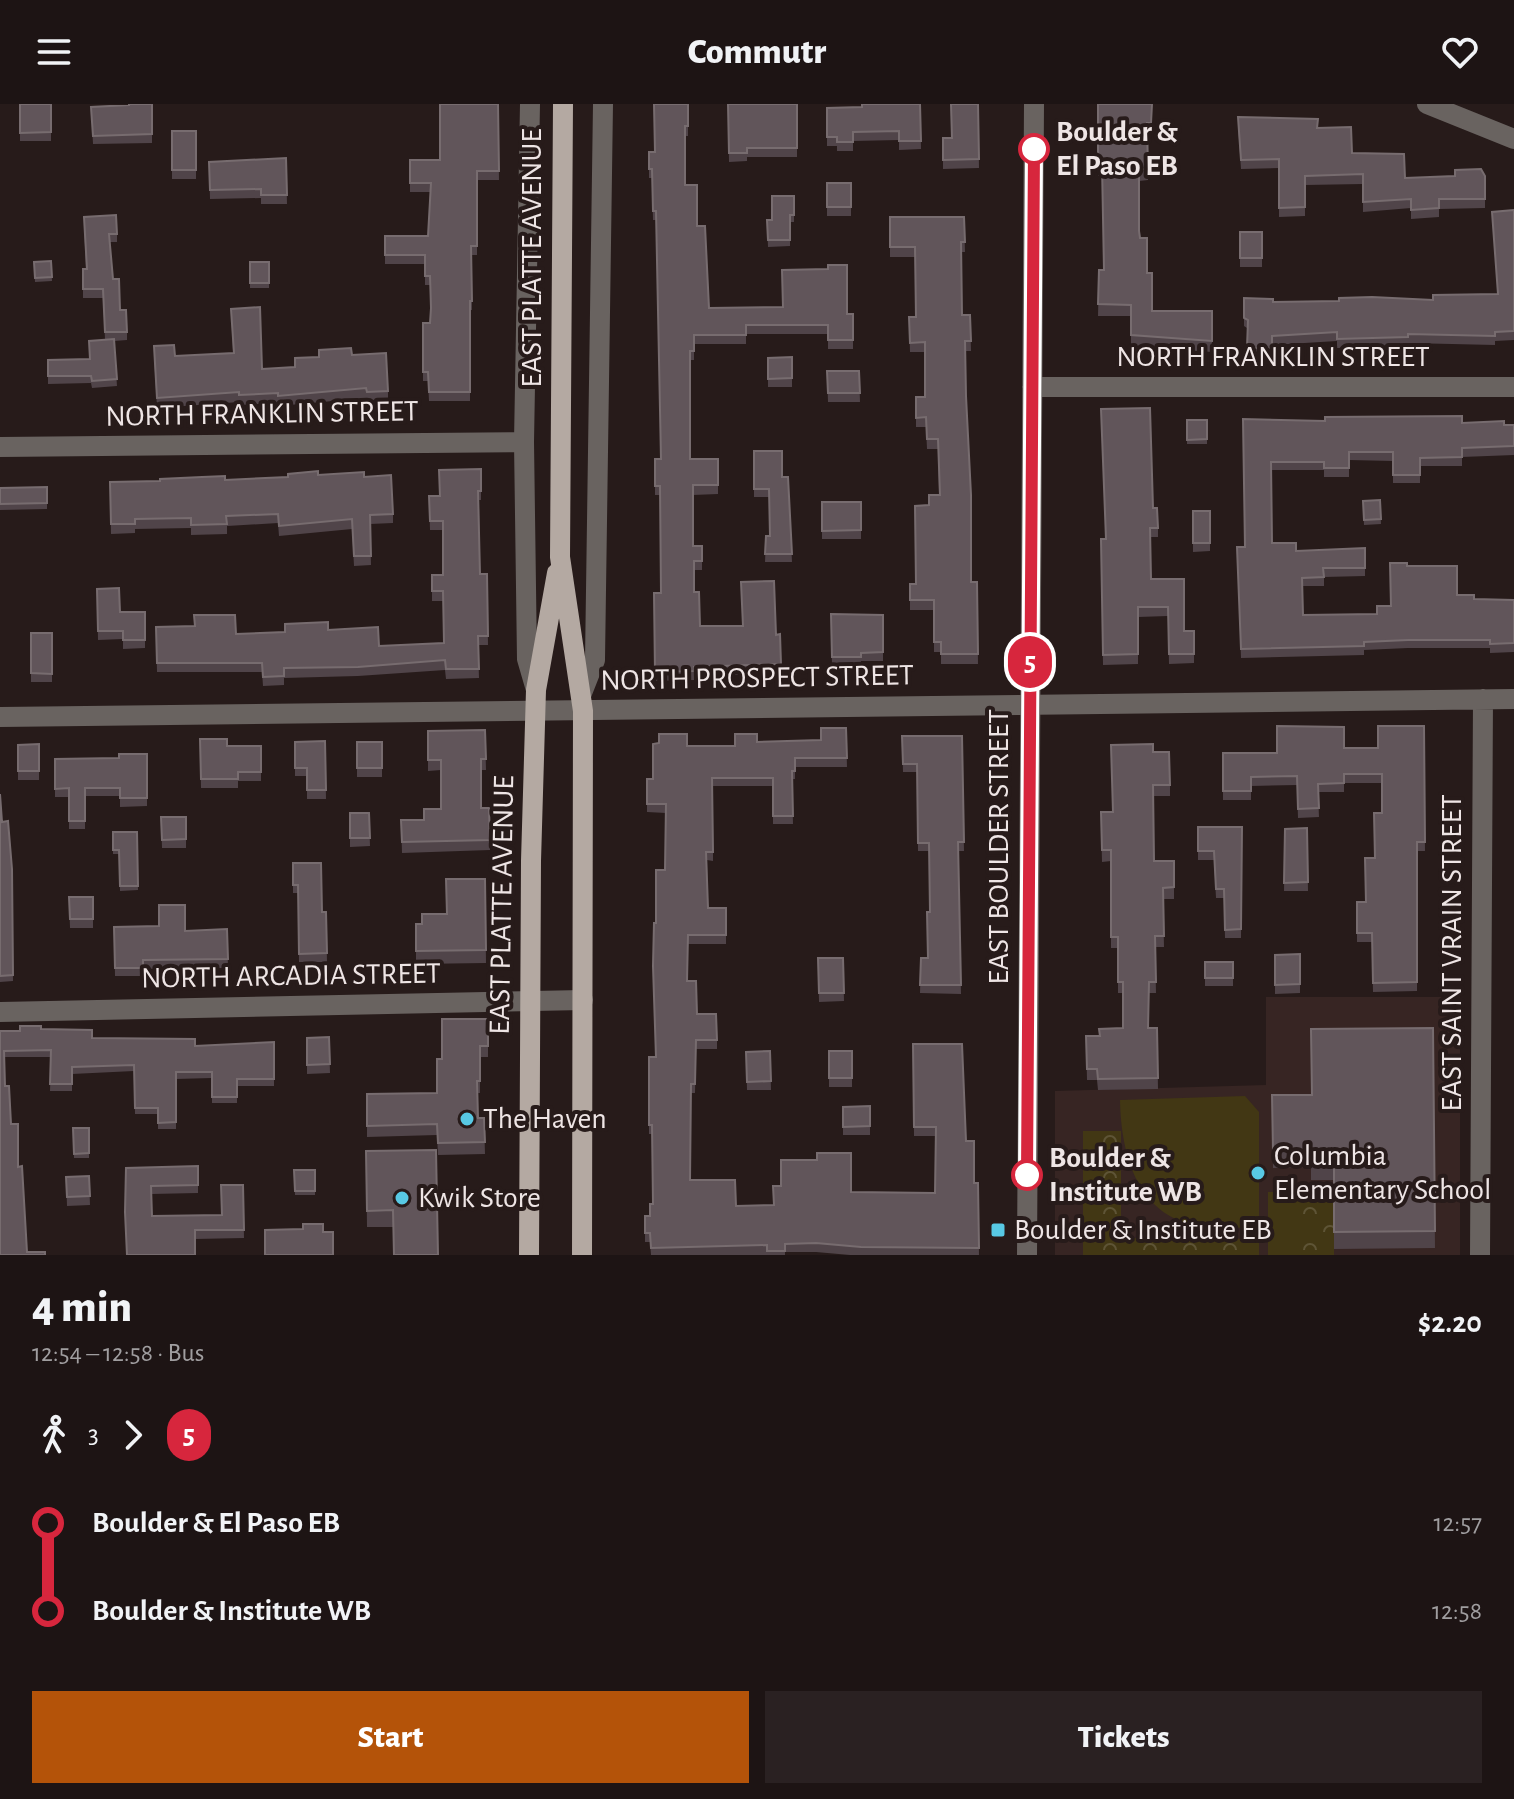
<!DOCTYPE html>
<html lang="en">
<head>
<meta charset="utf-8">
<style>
	:root { --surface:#1d1414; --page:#2a2122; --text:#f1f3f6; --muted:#a09ea0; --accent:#b45309 }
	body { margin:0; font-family:"Alegreya Sans",sans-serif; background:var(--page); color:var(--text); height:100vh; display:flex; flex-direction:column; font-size:30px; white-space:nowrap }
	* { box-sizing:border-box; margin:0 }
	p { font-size:26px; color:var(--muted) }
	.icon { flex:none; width:44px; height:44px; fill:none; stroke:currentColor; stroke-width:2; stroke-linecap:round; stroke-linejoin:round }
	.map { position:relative; height:1151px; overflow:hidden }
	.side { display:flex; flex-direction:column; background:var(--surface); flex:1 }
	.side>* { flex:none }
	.badge { padding:0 16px; border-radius:26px; font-size:28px; line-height:52px }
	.map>.badge { position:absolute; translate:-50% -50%; box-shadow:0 0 0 4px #fff }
	.legs { display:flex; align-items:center; gap:12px; height:88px; padding:0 32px; font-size:26px }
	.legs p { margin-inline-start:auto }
	.overview { display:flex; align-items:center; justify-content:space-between; height:136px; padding:0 32px }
	h1 { font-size:44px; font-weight:800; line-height:60px }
	.cta { display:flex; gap:16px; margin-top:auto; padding:16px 32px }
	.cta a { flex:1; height:92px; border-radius:0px; background:var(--accent); color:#fff; font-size:32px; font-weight:800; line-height:92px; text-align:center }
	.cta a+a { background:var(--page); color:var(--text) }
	ul { padding:0 32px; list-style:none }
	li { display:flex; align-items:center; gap:28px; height:88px; font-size:30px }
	li i { display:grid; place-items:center; width:12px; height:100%; margin:0 10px; background:currentColor }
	li i::after { content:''; width:20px; height:20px; margin:-10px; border:6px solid; border-radius:50%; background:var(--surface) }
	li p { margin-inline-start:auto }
	li:first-child i { background:linear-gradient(#0000 50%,currentColor 0) }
	li:last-child i { background:linear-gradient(currentColor 50%,#0000 0) }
	header { display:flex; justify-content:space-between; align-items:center; height:104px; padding:0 32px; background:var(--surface); font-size:36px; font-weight:800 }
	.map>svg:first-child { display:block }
	.built { fill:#372523 }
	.forest { fill:url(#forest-crowns) }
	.garden { fill:#423714 }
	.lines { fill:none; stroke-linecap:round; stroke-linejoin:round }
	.minor { stroke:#696360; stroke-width:20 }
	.major { stroke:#b4a9a2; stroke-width:20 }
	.wall { fill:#504449 }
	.building { fill:#61555a; stroke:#776c6f; stroke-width:2 }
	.line-1-casing { stroke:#fff; stroke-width:18 }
	.line-1 { stroke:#d7263d; stroke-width:12 }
	.stop-1-dot { fill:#fff; stroke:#d7263d; stroke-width:4 }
	.poi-dot { fill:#58c9e4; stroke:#271b1a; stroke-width:3 }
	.labels { text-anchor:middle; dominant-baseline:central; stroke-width:8; stroke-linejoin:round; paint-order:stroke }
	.stop-label { font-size:30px; font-weight:bold; fill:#eee5e5; stroke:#271b1a; text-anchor:start }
	.street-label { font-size:30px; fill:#eee5e5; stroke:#271b1a }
	.poi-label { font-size:30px; fill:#eee5e5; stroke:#271b1a; text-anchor:start }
</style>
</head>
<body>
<header><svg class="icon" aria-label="menu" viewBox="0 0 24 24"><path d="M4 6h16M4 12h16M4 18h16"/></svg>Commutr<svg class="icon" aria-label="heart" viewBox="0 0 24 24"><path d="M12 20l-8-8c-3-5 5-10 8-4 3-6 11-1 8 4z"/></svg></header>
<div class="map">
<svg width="1514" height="1151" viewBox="0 0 1514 1151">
	<defs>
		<pattern id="forest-crowns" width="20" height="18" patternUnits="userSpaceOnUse" patternTransform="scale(2)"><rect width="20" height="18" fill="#423714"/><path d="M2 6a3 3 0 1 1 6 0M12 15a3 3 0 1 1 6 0" fill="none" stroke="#5e5436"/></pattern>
	</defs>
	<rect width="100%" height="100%" fill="#271b1a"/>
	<path class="built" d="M1266 893H1460V1151H1055V987L1266 981Z"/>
	<path class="forest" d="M1083 1027H1121V1134L1259 1135V1151H1083Z
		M1298 1088H1334V1151H1298Z"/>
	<path class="garden" d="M1245 992 1259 1008V1124C1241 1123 1222 1125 1204 1123 1138 1115 1121 1052 1120 996Z
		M1268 1088H1298V1151H1268Z"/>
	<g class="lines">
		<path class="minor" d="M530 0 524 338 527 555 536 586
			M1427 0 1514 35
			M1032 283H1514
			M0 343 524 338
			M582 589 595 556 603 0
			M0 613 1514 595
			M0 908 583 896
			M1027 1151 1034 0
			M1480 1151 1483 595"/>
		<path class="major" d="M563 0 560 453 583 607 582 1151
			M529 1151 531 757 536 586 557 469"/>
	</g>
	<path class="wall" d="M20 0H51V37H20Z
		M152 0V39L93 40 91 3Z
		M498 0 499 76H477V151H472V206H470V297H429L428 277H423V219H430V181H425V160H385V132H428L430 88H410V56H440Z
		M688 0V32H685V81L697 122 709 204 853 210V245H828V230H746V240H694V256H690V355H718V390L693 391V442H702V466H694V488L700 522 780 530 781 569 694 572V576L655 577 654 489H661L660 391H655V355H661L656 116H653L652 74H649V48H655Z
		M728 0H797V53H747V57L729 58Z
		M920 0 921 45 899 46V36L853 37V47H837V42H827V4L862 3Z
		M978 0 979 64 943 65V34H951Z
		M1098 0H1152L1151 31H1147L1148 76 1139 77 1140 134 1152 207H1212V248L1131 242V212H1098L1099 166H1104L1102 72H1098Z
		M1238 22 1317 24 1352 49 1405 74 1485 72V104L1439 105V113L1411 115V104L1363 108V80L1305 81V112L1279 113V64L1241 65Z
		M172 27H196V75H172Z
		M286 54 287 100H261V94L210 95 209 58Z
		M827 79H851V112H827Z
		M794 92V118H790V142L768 143 767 116H772Z
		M1514 106V236L1495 237V241L1408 239V242L1337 244V237L1272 241V252L1247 253V224L1244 222V194L1273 198 1433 196 1497 190Z
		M890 113H964L965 148H961L962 211H970L971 247H966V292L971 478H977L978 560H941V548H934V506H910V480H916L929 401 939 391 938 345H927L926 323H916V293H925V248H910L909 213H916L915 153H890Z
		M84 121 117 130V138H110L113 175 120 206 127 228V236L114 237 117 282 92 284 91 279 48 280V256L90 255 105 235 103 194H83V165H86Z
		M1240 128H1262V163H1240Z
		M51 157 52 177 35 178 34 158Z
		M250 158H269V184H250Z
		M231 205 262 265 295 263 352 251 388 287V297L367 298 366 294 278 302V299L239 301V298L157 304 154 252H175L233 249Z
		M792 253V283H768V254Z
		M827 267H859L860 298H828Z
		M1243 315 1514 321V351L1462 353V362H1420V379H1393V357L1349 356V373H1324V366H1271L1272 439 1296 447 1365 444V472L1324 473V482H1302L1303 511 1377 510 1391 502 1407 462 1457 491 1474 495 1514 496V548L1490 549V544H1408L1364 546V551L1241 554 1237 443H1245Z
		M1187 316H1207V340H1187Z
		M754 347 782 373H788L792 458H765L766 432H770L769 393H754Z
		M481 365V396H479L480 470H487L488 541H478L479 574 446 575 445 566 358 572 284 574V581L263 582 262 568H157L156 523 236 530 328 526 379 542 444 539 443 497H432V480L443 471V426H430L429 392H440Z
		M318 371 364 373 393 410V419L370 420 371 461 354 462 352 425 279 432 278 419 227 422V430L191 431V424L135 425V429L111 430 110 378 225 376Z
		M47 383V405L0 406V384Z
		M1380 396 1381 420 1364 421 1363 397Z
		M822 398H861V435H822Z
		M1153 404 1158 424V433H1151V475L1184 527H1194V559L1169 560 1168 512 1138 513V560L1103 561 1101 435H1106Z
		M1193 407H1210V447L1193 448Z
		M97 485 120 508H145V544L123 545V535L98 536Z
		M831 510 883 511V557H861V562H832Z
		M31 529H52V578H31Z
		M1424 622 1425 747H1417V887L1373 888 1372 838H1357V798H1366L1375 754 1382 709V679H1344V688H1318L1319 713 1298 714 1297 681 1251 682V696H1223V649H1277L1344 644H1378Z
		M846 624 847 663H795V675H792L793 720H773V682H713V757L707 756 708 804H726V840H688L687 877 697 910 717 936V945H696L695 989H691L690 1076 736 1102 774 1101 851 1088 935 1089 936 1032H914L913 940 966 1037 974 1079H978L979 1151H850L816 1148H785V1151H651L650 1138H645V1112H650L653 1100 652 1030H649V953H655L656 819 665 766 666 709 647 708V675H653L687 642H735L757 638 821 636Z
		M485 626 486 666H481V704H489L490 746 402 749 401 716H424L441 705V666L428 667V627Z
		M902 632H962L964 747H958L961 890 920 889 921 854H928L930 808 929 747H918L917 668H903Z
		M200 635 227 642H261V677H238V684H201Z
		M325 637 326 695H307V672H295V638Z
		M357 638H382V673H357Z
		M39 640V676H18V641Z
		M1153 648 1170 681V692H1153L1154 757 1174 783V795H1163L1164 843H1155L1156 889H1149V924H1157L1158 985 1098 986 1097 976H1087L1086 932H1100L1123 924V889H1118V844H1111V757L1102 758 1101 719 1113 708Z
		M147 650V702L120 703V692H85V725H69V693H55V655L119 654Z
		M0 690 2 718 12 765 13 877 0 878Z
		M350 709H369L370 742 350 743Z
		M161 713H186V744H162Z
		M1198 723H1242L1241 834H1225L1224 794H1216L1214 756H1198Z
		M1307 724 1308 787H1284L1285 725Z
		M113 728H137L138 786 120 787 119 750H113Z
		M293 759 322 808H326L327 858H299L298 789H293Z
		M485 775 486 859 416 860V820H422L447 810Z
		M69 793H93V824H70Z
		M114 823 185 827 227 825 228 864 143 865V872H115Z
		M1300 850V889L1275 890V851Z
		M818 854H843L844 897 819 898Z
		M1205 858H1233V882H1205Z
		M488 915V953H480V989H478V1014H484L485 1050 438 1051 437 1031 367 1033V990L437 989 442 955Z
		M1433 924 1435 1144 1334 1145V1076H1311V1063L1273 1064 1272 991H1311Z
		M41 925 92 934 195 942 274 938V982H237V999H212V974L176 975V1025H158V1010H135L134 967 72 970V987H50L51 953H4L5 982 18 1063 27 1148 0 1151V927Z
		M329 933 330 969 307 970V934Z
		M770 947 771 986H747L746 948Z
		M829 947H852V983H829Z
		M870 1002V1031H843V1003Z
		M73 1024H89V1054H74Z
		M436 1046 393 1123H367L366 1047Z
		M198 1062V1089L151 1090 152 1112 222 1111 243 1081 244 1134 195 1135 127 1151 126 1064Z
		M294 1066H315V1091H295Z
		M89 1072 90 1101 67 1102 66 1073Z"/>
	<path class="building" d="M20 0H51V28L20 29Z
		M129 0H152V30L93 32 91 3 129 1Z
		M440 0H498L499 67H477V142H471L472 197H470V288H429L428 268H423V219H430L431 204 430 172H425V151H385V132H428L431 79H410V56H440Z
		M654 0H688V22H685V81H697V122H705L709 204 783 203 782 166 828 165V161H847V210H853V236H828V221H746V231H694V247H690V355H718V381H693V442H702V457H694V488H699L700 522H743L741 478 774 477 776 531 780 530 781 560 694 563V567L655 568 654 489H661L660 382H655V355H661L656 107H653L652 65H649V48H655Z
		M728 0H797V44H747V49H729Z
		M862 0H920L921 37H899V27L853 28V38H837V33H827V4L862 3Z
		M951 0H978L979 55 943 56V34H952Z
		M1098 0H1152L1151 19H1147L1148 65H1139V127L1140 134H1147V169H1152V207H1212V237L1131 231V201L1098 200 1099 166H1104L1102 61H1098Z
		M1238 13 1318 15 1317 24 1351 23 1352 49 1404 50 1405 74 1455 72V66L1481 65 1485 72V95H1439V104L1411 106V95L1363 98V70L1305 72V103L1279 104V55L1241 56Z
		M172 27H196V66H172Z
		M286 54 287 91H261V85L210 86 209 58Z
		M827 79H851V103H827Z
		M772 92H794V111H790V136H768L767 116H772Z
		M1514 106V227L1495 228V232L1408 230V233L1337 235V228L1272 232V244H1247L1248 216 1244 214V194L1273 195V198L1339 197V194L1372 193 1433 196V191L1498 190 1492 108Z
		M116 111 117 130H109L113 175H119L120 206H126L127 228H105L103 185H83V165H87L84 113Z
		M890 113H964L965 138H961L962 211H970L971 237H965L966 292 971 391V478H977L978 550H941V538H934V496H910V480H916L915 402 929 401V391H940L938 335H927L926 313 916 314V293H925V238L910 239 909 213H916L915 143H890Z
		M1240 128H1262V154H1240Z
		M51 157 52 173 35 174 34 158Z
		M250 158H269V179H250Z
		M260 203 262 265 295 263V254L319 253V246L351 244 352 251 386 249 388 287 367 288 366 284 278 292V289L239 291V288L157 294 154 242 174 241 175 252 234 249 231 205Z
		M114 235 117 275 92 277 91 272H48V256L90 255 89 237Z
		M792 253V274L768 275V254Z
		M827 267H859L860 289H828Z
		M1150 304 1153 404H1157L1158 424H1150L1151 475H1184V527H1194V550H1169L1168 503H1138V550L1103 551 1101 435H1106L1101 305Z
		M1462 312V319L1504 317V321H1514V342L1462 344V353L1420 354V371H1393V348H1349V364H1324V358H1271L1272 439H1296V447L1365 444V464H1323L1324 473 1302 474 1303 511 1377 510V502H1391L1390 459H1407V462H1457V491H1474V495L1514 496V539L1490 540V536H1408L1364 538V542L1241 545 1237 443H1245L1243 315 1325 317V313Z
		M1187 316H1207V335L1187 336Z
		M754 347H782V373H788L792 450H765L766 432H770L769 385H754Z
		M481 365V387H478L480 470H487L488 532H478L479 565H446L445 556 358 563 284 564V572L263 573 262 559H157L156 523 195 522 194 511H235L236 530 285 528V520L328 518V526L378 523 379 542 444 539 443 487H432V471H443V417H430L429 392H440L439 366Z
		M318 367V371L364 368V373L391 371 393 410 370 411 371 452H354L352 415 279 422 278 410 226 412 227 420 191 421V414L135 415V420H111L110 378 160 377V375L202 373 225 372V376L288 373V370Z
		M47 383V399L0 400V384Z
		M1380 396 1381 415 1364 416 1363 397Z
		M822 398H861V426L822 427Z
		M1193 407H1210V439H1193Z
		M119 484 120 508H145V536H123V527H98L97 485Z
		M831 510 883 511V548L861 549V553H832Z
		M31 529H52V570L31 569Z
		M1277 622 1344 623V644H1378V622H1424L1425 738H1417V878L1373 879 1372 829H1357V798H1366L1365 754H1375L1374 709H1382V670H1344V679L1318 680 1319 704 1298 705 1297 672 1251 673V687H1223V649H1277Z
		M821 624H846L847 654H795V667H792L793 712H773V674H712L713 748H706L708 804H726V831H688L687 877H696L697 910H716L717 936H696L695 980H691L690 1076H735L736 1102 774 1101 773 1082H781V1056H817V1049H851V1088L935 1089 936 1023H914L913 940H962L966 1037H974V1079H978L979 1144 861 1143 816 1139 785 1140V1147H767V1141L651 1144 650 1129H645V1112H650V1100H653L652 1021H649V953H656L653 862 654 819H656V766H665L666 700H647V675H653V640L659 639V630H687V642H735V630H757V638L821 636Z
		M485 626 486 655H481V704H489L490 736 402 738 401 716H424V705H441V656H428V627Z
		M902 632H962L964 738H958L961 881H920L921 854H928L927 808H930L929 739H918L917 660H903Z
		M200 635H227V642H261V668H238V675H201Z
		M325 637 326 686H307V664H295V638Z
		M357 638H382V664H357Z
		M39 640V667H18V641Z
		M1153 640V648H1169L1170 681H1153L1154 757H1174V783L1163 784 1164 832H1155L1156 878H1149L1148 924H1157L1158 974 1098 975 1097 965H1087L1086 932H1100L1099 925 1123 924V878H1118V833H1111V746H1102L1101 708H1113L1111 641Z
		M119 650H147V694H120V684H85V717H69V684L55 685V655L119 654Z
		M0 690 2 718 8 717 12 765 13 871 0 872Z
		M350 709H369L370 734H350Z
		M161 713H186V735L162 736Z
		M1198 723H1242L1241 825 1225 826 1224 785H1216L1214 747H1198Z
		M1307 724 1308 778 1284 779 1285 725Z
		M113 728H137L138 782H120L119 746H113Z
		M293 759H321L322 808H326L327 849 299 850 298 781H293Z
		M446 775H485L486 846 416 847V820H422V810H447Z
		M69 793H93V815H70Z
		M159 801H185V827L227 825 228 855 143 856V864H115L114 823 159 822Z
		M1300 850V880L1275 881V851Z
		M818 854H843L844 889H819Z
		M1205 858H1233V874H1205Z
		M442 915H488V942H480V977H477L478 1014H484L485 1038 438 1039 437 1020 367 1022V990L437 989V955H442Z
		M20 922H41V925L92 926V934L195 935V942L274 938V975H237V993H212V968H176V1018L158 1019V1004H135L134 961 72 963V980H50L51 946 4 947 5 982H9L11 1020H18V1063L22 1062 27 1148H45V1151H0V927H20Z
		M1433 924 1435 1127 1334 1128V1059H1311V1046L1273 1047 1272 991H1312L1311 925Z
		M329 933 330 960 307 961V934Z
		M770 947 771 977 747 978 746 948Z
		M829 947H852V974H829Z
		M870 1002V1022L843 1023V1003Z
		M73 1024H89V1049L74 1050Z
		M436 1046 438 1151H394L393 1106 367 1107 366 1047Z
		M198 1062V1081L151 1082 152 1112 222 1111 221 1081H243L244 1126H195V1151H127L125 1108 126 1064Z
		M294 1066H315V1087H295Z
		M89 1072 90 1092 67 1093 66 1073Z
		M303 1120H323V1128H333V1151H265V1126L303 1125Z"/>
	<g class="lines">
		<g class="line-1-casing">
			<path id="line-1" d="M1027 1071 1034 45"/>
		</g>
		<use href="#line-1" class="line-1"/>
	</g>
	<g class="stop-1-dot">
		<circle cx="1034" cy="45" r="14"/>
		<circle cx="1027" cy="1071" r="14"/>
	</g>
	<g class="poi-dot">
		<circle cx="467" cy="1015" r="8"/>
		<circle cx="1258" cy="1069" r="8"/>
		<circle cx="402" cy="1094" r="8"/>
		<rect x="990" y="1118" width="16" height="16" rx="4"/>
	</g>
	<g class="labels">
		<g class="stop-label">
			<text x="1056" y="28">Boulder &amp;<tspan x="1056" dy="34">El Paso EB</tspan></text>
			<text x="1049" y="1054">Boulder &amp;<tspan x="1049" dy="34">Institute WB</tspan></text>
		</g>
		<g class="street-label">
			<text transform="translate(532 154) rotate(-90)">EAST PLATTE AVENUE</text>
			<text x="1273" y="253">NORTH FRANKLIN STREET</text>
			<text transform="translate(262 310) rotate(-1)">NORTH FRANKLIN STREET</text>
			<text transform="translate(757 574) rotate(-1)">NORTH PROSPECT STREET</text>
			<text transform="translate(999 743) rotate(-90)">EAST BOULDER STREET</text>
			<text transform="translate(502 801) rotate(-89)">EAST PLATTE AVENUE</text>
			<text transform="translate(1452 849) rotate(-90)">EAST SAINT VRAIN STREET</text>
			<text transform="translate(291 872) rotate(-1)">NORTH ARCADIA STREET</text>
		</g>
		<g class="poi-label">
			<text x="483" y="1015">The Haven</text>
			<text x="1274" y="1052">Columbia<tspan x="1274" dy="34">Elementary School</tspan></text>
			<text x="418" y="1094">Kwik Store</text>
			<text x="1014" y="1126">Boulder &amp; Institute EB</text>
		</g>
	</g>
</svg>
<b class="badge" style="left:1030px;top:558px;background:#d7263d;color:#fff">5</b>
</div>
<section class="side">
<div class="overview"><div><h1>4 min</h1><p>12:54 – 12:58 · Bus</p></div><b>$2.20</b></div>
<div class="legs"><svg class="icon" aria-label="walk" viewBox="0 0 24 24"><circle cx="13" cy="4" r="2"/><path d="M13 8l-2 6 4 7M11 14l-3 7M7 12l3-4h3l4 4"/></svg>3<svg class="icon" aria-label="forward" viewBox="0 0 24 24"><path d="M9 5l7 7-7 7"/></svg><b class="badge" style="background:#d7263d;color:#fff">5</b></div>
<ul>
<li><i style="color:#d7263d"></i><b>Boulder &amp; El Paso EB</b><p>12:57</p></li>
<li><i style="color:#d7263d"></i><b>Boulder &amp; Institute WB</b><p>12:58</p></li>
</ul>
<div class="cta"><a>Start</a><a>Tickets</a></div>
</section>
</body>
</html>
